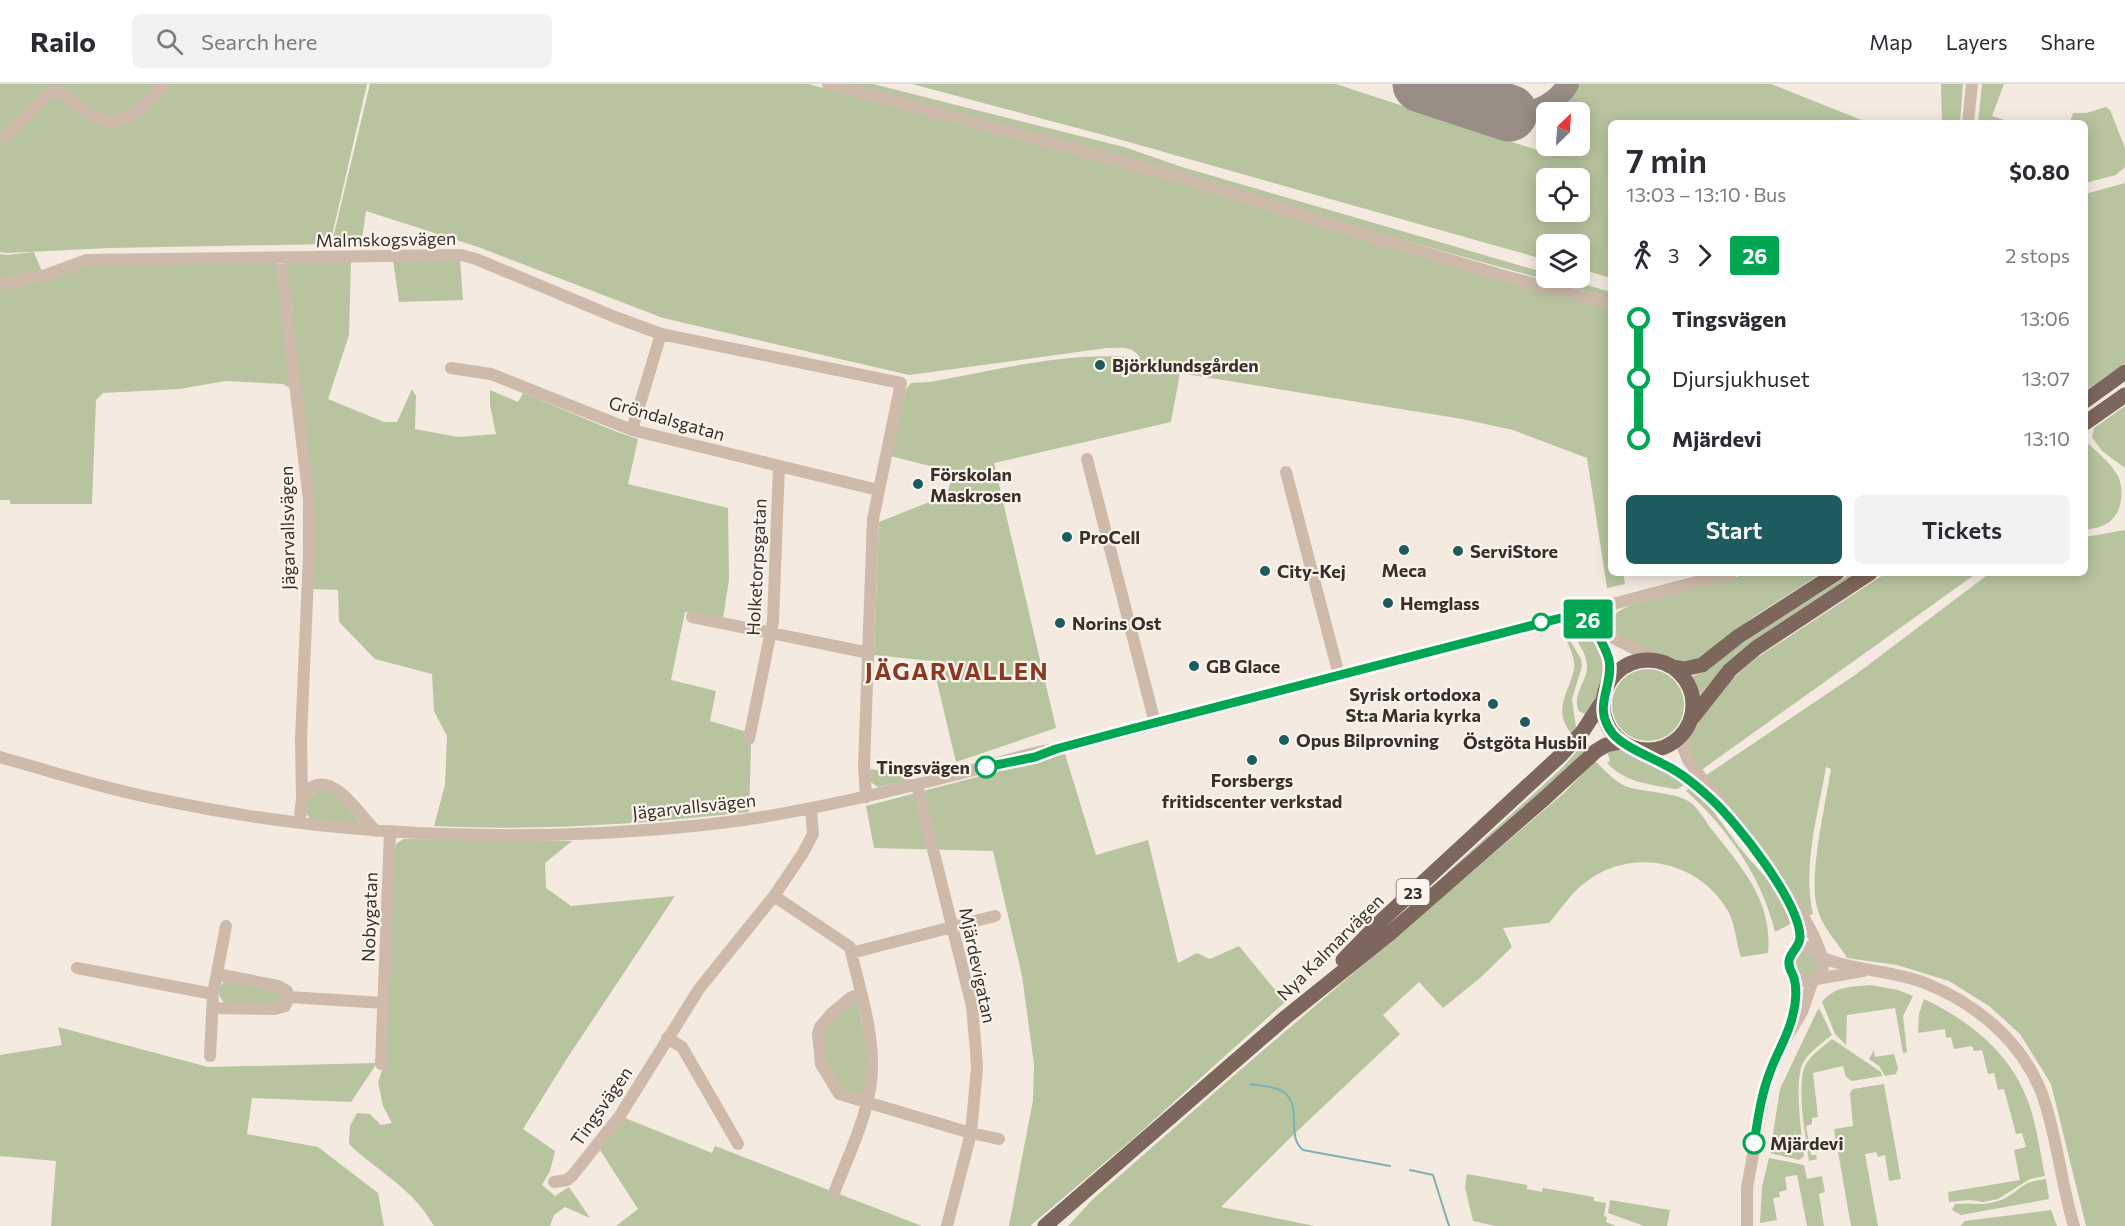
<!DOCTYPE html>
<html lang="en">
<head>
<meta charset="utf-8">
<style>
	:root { --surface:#fff; --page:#f2f2f3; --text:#2b2b33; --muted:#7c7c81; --line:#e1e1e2; --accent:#1e5b5e }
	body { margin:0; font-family:Commissioner,sans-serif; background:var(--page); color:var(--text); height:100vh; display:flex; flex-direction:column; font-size:22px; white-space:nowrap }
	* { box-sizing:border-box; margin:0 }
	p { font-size:20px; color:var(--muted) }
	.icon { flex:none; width:33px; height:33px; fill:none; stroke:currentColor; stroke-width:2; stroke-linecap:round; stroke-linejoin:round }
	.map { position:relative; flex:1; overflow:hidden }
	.panel { position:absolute; left:1608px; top:36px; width:480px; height:456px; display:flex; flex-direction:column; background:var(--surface); border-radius:9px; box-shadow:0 3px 15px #0003 }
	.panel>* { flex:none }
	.badge { padding:0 12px; border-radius:4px; font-size:21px; line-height:39px }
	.needle { width:39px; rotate:25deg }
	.buttons { position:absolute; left:1536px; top:18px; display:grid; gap:12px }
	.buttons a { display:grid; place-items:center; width:54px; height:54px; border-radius:9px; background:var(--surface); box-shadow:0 3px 15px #0003; font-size:30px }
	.map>.badge { position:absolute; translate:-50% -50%; box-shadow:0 0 0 3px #fff }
	.legs { display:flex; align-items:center; gap:9px; height:66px; padding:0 18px; font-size:20px }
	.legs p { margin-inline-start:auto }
	.headline { display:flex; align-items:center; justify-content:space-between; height:102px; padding:0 18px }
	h1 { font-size:33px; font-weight:600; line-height:45px }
	.primary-button { display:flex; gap:12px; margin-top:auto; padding:12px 18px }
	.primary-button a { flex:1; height:69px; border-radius:9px; background:var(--accent); color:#fff; font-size:24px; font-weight:600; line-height:69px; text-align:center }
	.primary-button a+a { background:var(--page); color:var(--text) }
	ul { padding:0 18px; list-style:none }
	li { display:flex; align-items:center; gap:21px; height:60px; font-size:22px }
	li i { display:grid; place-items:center; width:9px; height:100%; margin:0 8px; background:currentColor }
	li i::after { content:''; width:15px; height:15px; margin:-8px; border:4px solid; border-radius:50%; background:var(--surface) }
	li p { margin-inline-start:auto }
	li:first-child i { background:linear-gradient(#0000 50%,currentColor 0) }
	li:last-child i { background:linear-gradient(currentColor 50%,#0000 0) }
	header { display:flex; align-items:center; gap:36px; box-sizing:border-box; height:84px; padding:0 30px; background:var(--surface); border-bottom:2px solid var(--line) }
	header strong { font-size:28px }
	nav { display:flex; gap:33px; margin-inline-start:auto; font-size:21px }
	.search { width:420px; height:54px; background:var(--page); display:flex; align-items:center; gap:15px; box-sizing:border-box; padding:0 21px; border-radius:9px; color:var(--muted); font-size:22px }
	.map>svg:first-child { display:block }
	.green { fill:#b8c49f; fill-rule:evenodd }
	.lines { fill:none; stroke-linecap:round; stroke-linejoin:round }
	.stream { stroke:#7eb1b2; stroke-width:2 }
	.taxiway { stroke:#988c85; stroke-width:22 }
	.runway { stroke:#988c85; stroke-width:57 }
	.minor { stroke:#cdbaab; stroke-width:12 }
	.major { stroke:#7d665b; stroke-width:15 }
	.line-1-casing { stroke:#fff; stroke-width:14 }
	.line-1 { stroke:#00a651; stroke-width:9 }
	.poi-dot { fill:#1e5b5e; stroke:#fbf4ed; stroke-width:2 }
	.stop-1-dot { fill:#fff; stroke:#00a651; stroke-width:3 }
	.labels { text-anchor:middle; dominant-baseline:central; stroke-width:4.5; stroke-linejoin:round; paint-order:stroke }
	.shield { fill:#fbf4ed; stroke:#756a64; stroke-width:1.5 }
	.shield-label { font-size:16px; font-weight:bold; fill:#3b2f2a }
	.street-label { font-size:18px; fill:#3b2f2a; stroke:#fbf4ed }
	.poi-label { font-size:18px; font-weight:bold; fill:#3b2f2a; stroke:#fbf4ed; text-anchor:start }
	.stop-label { font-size:18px; font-weight:bold; fill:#3b2f2a; stroke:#fbf4ed; text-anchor:end }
	.district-label { font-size:24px; font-weight:bold; letter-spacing:1.5px; fill:#8c3821; stroke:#fbf4ed }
</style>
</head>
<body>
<header>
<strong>Railo</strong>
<div class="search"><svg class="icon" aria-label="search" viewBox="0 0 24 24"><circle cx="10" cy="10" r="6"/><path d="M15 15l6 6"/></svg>Search here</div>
<nav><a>Map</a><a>Layers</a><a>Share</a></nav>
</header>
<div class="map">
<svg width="2125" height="1142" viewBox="0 0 2125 1142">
	<rect width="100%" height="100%" fill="#f4eae0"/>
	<path class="green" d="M0 0H367L330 160 109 164 7 169 0 168Z
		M370 0H808L1174 96 1611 224V489H1623L1625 500 1607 504 1587 374 1513 346 1462 335 1180 289 1171 338 994 379 1056 644 956 678 932 577 874 571 879 438 947 411 953 388 891 372 906 305 911 299 930 298C998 286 1070 266 1140 274 1133 261 1120 264 1107 264L909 291 663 234 478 163 366 127 361 161 331 162Z
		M844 0H873L1124 63 1182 83 1546 189V194H1562L1611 208V214Z
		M912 0H1336L1552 71 1556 62H1580V28H1566L1575 0H1771L1869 39H1611V194L1580 185V160H1546V176L1111 53ZM1546 94H1580V128H1546Z
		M1941 0H1963L1960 39H1942Z
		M1982 0H2004L1992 32 2013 39H1978Z
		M2106 23 2110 26 2125 64V83L2116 91 2085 99V39H2070L2073 29H2086Z
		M2125 99V279L2085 307V110Z
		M34 168 43 190 0 197V170L7 171Z
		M460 175 463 216 399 218 393 176Z
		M276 177 290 304 283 300 225 297 180 305 103 309 96 316 92 420H10V416H0V203L83 180Z
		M290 177H351L349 251 328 315 384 338H397L412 305 416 312 415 345 458 353 496 350 490 321V306L518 318 523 309 617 348 638 355 628 400 728 424 729 495 723 535 685 528 671 596 716 607 710 637 747 648 751 664 749 728C643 740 541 747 434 742L445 701 447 652 434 627 432 590 375 575 339 538 338 506 311 505 288 229 293 225 288 221 286 179Z
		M2125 322V384L2102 367 2092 353 2094 344Z
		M2085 357C2096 367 2111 379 2118 392 2125 408 2122 433 2104 441 2098 444 2091 445 2085 446Z
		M2125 446V1142H2086L2051 1000 2020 950 1989 922 1949 897 1897 881 1847 874C1838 859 1823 844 1818 827 1807 796 1826 719 1831 685L1826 683C1818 731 1802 782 1813 830L1808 832 1705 692 1855 591 1990 489H2085V453Z
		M1751 489H1822L1756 531 1698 575 1681 578 1675 577C1654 568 1572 543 1632 521Z
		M1852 489H1858L1751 559 1730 576 1698 613 1690 593 1704 588 1752 552Z
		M1886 489H1977L1700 687 1688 669V656L1705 627 1727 600 1755 575Z
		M1566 537C1573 537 1578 538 1584 542 1595 552 1606 581 1602 595 1600 608 1592 619 1585 630L1579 627C1571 610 1588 598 1587 581 1586 565 1571 551 1566 537Z
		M1563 548H1565L1581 575 1582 582 1572 615 1576 643 1571 649C1552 625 1569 609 1574 585 1576 574 1567 558 1563 548Z
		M1612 621a36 36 0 1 1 72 0a36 36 0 1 1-72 0Z
		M1586 657 1590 663 1566 686 1404 828 1562 684Z
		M1619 666C1644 671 1665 685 1685 700L1678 705H1674C1649 700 1626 699 1607 679L1610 676 1607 668Z
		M1065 670 1096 771 1148 756 1178 879 1197 869 1210 875 1239 862 1285 918 1135 1053 1030 1142H1009L1033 1016 1034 980 1022 892 993 767 874 764 866 722Z
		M1595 677C1606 687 1616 700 1631 704 1647 708 1677 709 1690 718 1699 724 1706 739 1713 747 1743 785 1773 818 1768 869L1741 873C1736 859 1736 843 1729 829 1701 777 1632 762 1586 798 1571 809 1561 825 1549 839L1503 844 1512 863 1480 894 1443 924 1419 898 1383 931 1400 950 1291 1053 1221 1123 1315 1142H1068L1093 1115 1239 987 1564 709Z
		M871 685C886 687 900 693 913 696L878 703 869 697Z
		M1691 703C1713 722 1727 749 1746 771 1765 794 1783 808 1794 838L1775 848C1763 795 1727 743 1686 707Z
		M320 705 334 708 359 737 360 740 311 735C304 730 306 723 307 715Z
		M404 755 572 757 545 779 546 804 571 822 675 812 566 976 523 1045 555 1067 550 1087 542 1101 555 1112 569 1103 590 1134 565 1123 554 1131 550 1142H434C411 1102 380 1090 349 1060L350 1042 357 1029 370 1030 381 1041 392 1039 383 1022 378 998 385 978 393 767 397 759Z
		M1807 868 1817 874 1818 886 1808 893 1796 889 1794 877 1799 870Z
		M226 897 280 907 283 912 282 917 274 921 225 919C217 913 217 902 226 897Z
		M1870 901 1898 906 1913 912 1903 932 1907 968 1903 969 1895 924 1847 931 1846 961 1835 950 1822 918C1834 902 1852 903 1870 901Z
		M1924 915C1970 937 2012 970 2029 1020 2037 1043 2040 1068 2045 1092L2030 1095 1998 1115 1983 1118 1970 1116 1949 1118 1948 1108 2020 1096 2014 1066 2026 1063 2022 1049 2016 1050 2004 1005 1998 1006 1994 989 1988 990 1982 966 1974 967 1972 962 1954 965 1951 953 1946 954 1945 945 1918 949 1919 930Z
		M857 916 869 973 865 1008 863 1011 845 1009 826 983 823 947 828 938Z
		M1818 925 1820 926 1832 951C1822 959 1811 967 1804 977 1793 994 1802 1051 1804 1072L1799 1076 1770 1069 1780 1005Z
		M58 943 208 983 377 979 351 1018 252 1014 247 1050 318 1063 378 1109 384 1142H51L56 1077 0 1072V971L62 961Z
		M1832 955 1881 988 1882 992 1852 997 1846 993 1843 982 1813 989 1818 1033 1812 1034V1040L1806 1042 1811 1071H1816L1817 1075 1809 1077C1806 1054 1796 1003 1805 982 1810 971 1823 963 1832 955Z
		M1874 966 1875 973 1894 970 1898 984 1896 990 1885 992 1879 982 1869 975Z
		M1884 1000 1901 1095 1889 1097 1885 1071 1878 1073 1876 1068 1865 1070 1878 1142H1851L1834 1045 1853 1042 1850 1009 1853 1005Z
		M625 1034 712 1069 715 1062 922 1142H616L638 1125 600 1066Z
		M1769 1074 1804 1081 1807 1095 1822 1092 1825 1108 1819 1110 1824 1142H1807L1797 1091 1785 1093 1787 1106 1779 1108 1780 1113 1773 1114 1777 1136 1760 1139 1762 1103Z
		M1467 1090 1527 1101V1105L1542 1108 1543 1104 1594 1113V1117L1606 1119 1604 1132 1607 1133 1606 1138 1616 1142H1495L1473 1137 1465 1103Z
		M2046 1095 2049 1115 1961 1131 1952 1126 1955 1120C1970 1119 1984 1122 1998 1117 2012 1113 2020 1101 2031 1098 2036 1096 2041 1096 2046 1095Z
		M1610 1116 1670 1126 1667 1142H1644L1608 1129Z
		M2051 1126 2057 1142H1960L1965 1137Z"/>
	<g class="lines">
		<path class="stream" d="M1250 1000C1260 1002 1273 1002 1282 1007 1304 1020 1285 1052 1303 1066L1390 1082
			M1410 1086 1433 1091 1449 1142"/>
		<path class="taxiway" d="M1509 29C1532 31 1556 21 1568 0"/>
		<path class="runway" d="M1421 0 1509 29"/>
		<path class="minor" d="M828 0 1179 93 1362 150 1508 193 1611 220
			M1968 39 1972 0
			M6 52 50 9 61 8C71 16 80 27 92 32 122 48 146 21 164 0
			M280 175 309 416V471L301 654 302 714
			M0 200 43 192 87 176 461 171 476 175 615 233 661 250 901 299 873 435 864 682 866 713
			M451 284 491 290 632 346 878 406
			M632 346 661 250
			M1087 375 1155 639
			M1286 388 1339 591
			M1601 524 1607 546 1613 554 1658 577
			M1583 528C1600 556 1611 567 1607 601
			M692 533 869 569
			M1685 648 1684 666 1688 676 1800 827C1808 841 1827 872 1822 888L1813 896 1801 897C1787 890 1785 876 1796 865L1810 863 1821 870
			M749 655 773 537 779 382
			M1638 666 1670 683 1713 717
			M1048 668 1731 489
			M0 673C55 689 110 706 167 717 310 747 455 756 601 749 655 746 709 742 762 733 830 722 896 706 962 689 994 681 1024 669 1056 665
			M917 701 972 922 976 968 977 984 971 1049 947 1142
			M300 739C301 725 299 709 314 702 337 692 361 733 376 747
			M774 812 850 863C858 899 871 938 872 976 874 1021 850 1067 834 1109
			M1794 827C1799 839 1802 852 1796 865
			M851 869 995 832
			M1823 874C1855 887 1892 886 1925 899 1980 921 2029 963 2046 1022 2058 1061 2062 1103 2074 1142
			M77 884 213 910
			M217 890 278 902 287 907 289 913
			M1816 895 1863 887
			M861 910 850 914 832 929 820 943 818 950 821 980 839 1010 971 1049 999 1055
			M289 913 384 919
			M214 924 275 925 285 922 289 913
			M1791 939 1795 914 1794 893
			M667 954 682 963 738 1060
			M210 972 213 910 226 842
			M381 980 390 748
			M554 1098 567 1096 572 1092 619 1033 699 905 774 812 803 769 813 750 811 725
			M1747 1142V1104L1765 1004 1778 968 1802 928 1813 896"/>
		<path class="major" d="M2085 317 2125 288
			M2085 339 2125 311
			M1603 621a45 45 0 1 1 90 0a45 45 0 1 1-90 0Z
			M1672 583 1684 585 1702 581 1739 552 1837 489
			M1693 633 1730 586 1756 564 1870 489
			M1343 876 1380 838 1561 671 1583 647 1603 616
			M1045 1142 1286 933 1388 851 1545 714 1596 667 1606 661 1621 658"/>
	</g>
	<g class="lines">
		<g class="line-1-casing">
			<path id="line-1" d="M986 683 1035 673 1056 665 1127 646 1584 528C1592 543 1605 559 1609 576 1614 603 1591 623 1613 650 1624 663 1651 673 1667 682 1683 690 1697 702 1710 714 1736 737 1800 819 1800 853 1800 863 1790 868 1789 877 1788 884 1792 888 1794 894 1797 904 1796 920 1793 930 1789 951 1777 968 1770 988 1761 1011 1758 1035 1754 1059"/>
		</g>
		<use href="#line-1" class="line-1"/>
	</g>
	<g class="poi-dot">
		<circle cx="1100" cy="281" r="6"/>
		<circle cx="918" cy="400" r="6"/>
		<circle cx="1067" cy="453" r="6"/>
		<circle cx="1404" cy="466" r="6"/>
		<circle cx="1458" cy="467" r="6"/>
		<circle cx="1265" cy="487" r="6"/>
		<circle cx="1388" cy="519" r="6"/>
		<circle cx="1060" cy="539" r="6"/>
		<circle cx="1194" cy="582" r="6"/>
		<circle cx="1493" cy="620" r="6"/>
		<circle cx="1525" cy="638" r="6"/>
		<circle cx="1284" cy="656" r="6"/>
		<circle cx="1252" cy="676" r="6"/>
	</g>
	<g class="stop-1-dot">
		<circle cx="1541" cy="538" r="8"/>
		<circle cx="986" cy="683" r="10"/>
		<circle cx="1754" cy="1059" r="10"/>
	</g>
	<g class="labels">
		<rect class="shield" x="1396.5" y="795" width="33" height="26" rx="4.5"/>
		<g class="shield-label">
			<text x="1413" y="808">23</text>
		</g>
		<g class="street-label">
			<text transform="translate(386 155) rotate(-1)">Malmskogsvägen</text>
			<text transform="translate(667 334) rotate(16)">Gröndalsgatan</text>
			<text transform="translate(287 444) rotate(-91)">Jägarvallsvägen</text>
			<text transform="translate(756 483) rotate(-87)">Holketorpsgatan</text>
			<text transform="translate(694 722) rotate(-6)">Jägarvallsvägen</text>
			<text transform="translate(369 833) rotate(-88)">Nobygatan</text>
			<text transform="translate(1330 863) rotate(-45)">Nya Kalmarvägen</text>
			<text transform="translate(978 881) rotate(78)">Mjärdevigatan</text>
			<text transform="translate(601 1022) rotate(-55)">Tingsvägen</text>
		</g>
		<g class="poi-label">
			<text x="1112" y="281">Björklundsgården</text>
			<text x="930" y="390">Förskolan<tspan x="930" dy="21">Maskrosen</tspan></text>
			<text x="1079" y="453">ProCell</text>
			<text x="1470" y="467">ServiStore</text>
			<text x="1404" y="486" text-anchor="middle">Meca</text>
			<text x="1277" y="487">City-Kej</text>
			<text x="1400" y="519">Hemglass</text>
			<text x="1072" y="539">Norins Ost</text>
			<text x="1206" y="582">GB Glace</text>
			<text x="1481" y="610" text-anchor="end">Syrisk ortodoxa<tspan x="1481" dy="21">St:a Maria kyrka</tspan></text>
			<text x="1296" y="656">Opus Bilprovning</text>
			<text x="1525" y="658" text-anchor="middle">Östgöta Husbil</text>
			<text x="1252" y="696" text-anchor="middle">Forsbergs<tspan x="1252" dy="21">fritidscenter verkstad</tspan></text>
		</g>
		<g class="stop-label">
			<text x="970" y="683">Tingsvägen</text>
			<text x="1770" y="1059" text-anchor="start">Mjärdevi</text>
		</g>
		<g class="district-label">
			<text x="957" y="586">JÄGARVALLEN</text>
		</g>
	</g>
</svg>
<div class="buttons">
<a><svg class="needle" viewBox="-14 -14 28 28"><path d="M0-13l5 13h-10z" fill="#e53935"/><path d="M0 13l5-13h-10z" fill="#7c7c81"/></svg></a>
<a><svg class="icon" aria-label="locate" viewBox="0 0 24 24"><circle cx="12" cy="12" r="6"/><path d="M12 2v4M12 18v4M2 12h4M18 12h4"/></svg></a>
<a><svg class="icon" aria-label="layers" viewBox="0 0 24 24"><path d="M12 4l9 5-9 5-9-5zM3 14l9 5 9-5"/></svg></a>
</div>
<b class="badge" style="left:1588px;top:535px;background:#00a651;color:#fff">26</b>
<section class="panel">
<div class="headline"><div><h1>7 min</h1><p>13:03 – 13:10 · Bus</p></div><b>$0.80</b></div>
<div class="legs"><svg class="icon" aria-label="walk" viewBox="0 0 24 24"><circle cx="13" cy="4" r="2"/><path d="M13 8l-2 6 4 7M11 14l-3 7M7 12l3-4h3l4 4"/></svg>3<svg class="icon" aria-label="forward" viewBox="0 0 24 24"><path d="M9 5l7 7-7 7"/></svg><b class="badge" style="background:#00a651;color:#fff">26</b><p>2 stops</p></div>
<ul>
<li><i style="color:#00a651"></i><b>Tingsvägen</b><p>13:06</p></li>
<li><i style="color:#00a651"></i><span>Djursjukhuset</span><p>13:07</p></li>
<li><i style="color:#00a651"></i><b>Mjärdevi</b><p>13:10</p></li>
</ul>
<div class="primary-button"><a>Start</a><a>Tickets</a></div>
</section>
</div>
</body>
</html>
